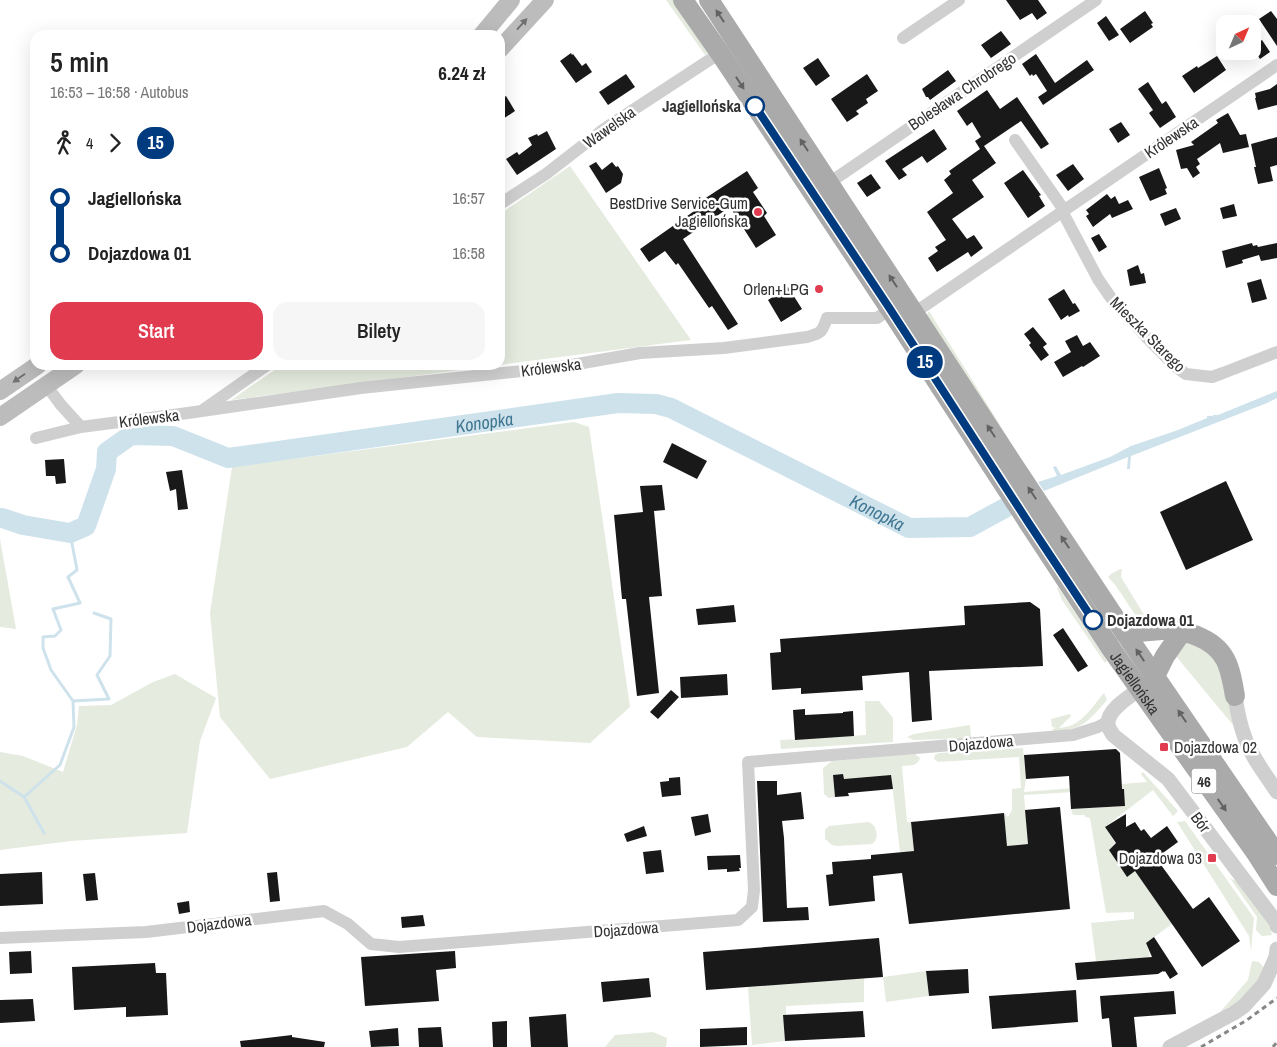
<!DOCTYPE html>
<html lang="pl">
<head>
<meta charset="utf-8">
<style>
	:root { --surface:#fff; --page:#f6f6f6; --text:#222; --muted:#767676; --accent:#e13b50 }
	body { margin:0; font-family:"Archivo Narrow",sans-serif; background:var(--page); color:var(--text); height:100vh; display:flex; flex-direction:column; font-size:19px; white-space:nowrap }
	* { box-sizing:border-box; margin:0 }
	p { font-size:16px; color:var(--muted) }
	.icon { flex:none; width:28px; height:28px; fill:none; stroke:currentColor; stroke-width:2; stroke-linecap:round; stroke-linejoin:round }
	.map { position:relative; flex:1; overflow:hidden }
	.sheet { position:absolute; left:30px; top:30px; width:475px; height:340px; display:flex; flex-direction:column; background:var(--surface); border-radius:15px; box-shadow:0 5px 20px #0002 }
	.sheet>* { flex:none }
	.badge { padding:0 10px; border-radius:16px; font-size:18px; line-height:32px }
	.needle { width:32px; rotate:44deg }
	.controls { position:absolute; left:1216px; top:15px; display:grid; gap:10px }
	.controls a { display:grid; place-items:center; width:45px; height:45px; border-radius:10px; background:var(--surface); box-shadow:0 5px 20px #0002; font-size:25px }
	.map>.badge { position:absolute; translate:-50% -50%; box-shadow:0 0 0 2px #fff }
	.legs { display:flex; align-items:center; gap:8px; height:55px; padding:0 20px; font-size:16px }
	.legs p { margin-inline-start:auto }
	.head { display:flex; align-items:center; justify-content:space-between; height:85px; padding:0 20px }
	h1 { font-size:28px; font-weight:600; line-height:38px }
	.cta { display:flex; gap:10px; margin-top:auto; padding:10px 20px }
	.cta a { flex:1; height:58px; border-radius:15px; background:var(--accent); color:#fff; font-size:20px; font-weight:600; line-height:58px; text-align:center }
	.cta a+a { background:var(--page); color:var(--text) }
	ul { padding:0 20px; list-style:none }
	li { display:flex; align-items:center; gap:18px; height:55px; font-size:19px }
	li i { display:grid; place-items:center; width:8px; height:100%; margin:0 6px; background:currentColor }
	li i::after { content:''; width:12px; height:12px; margin:-6px; border:4px solid; border-radius:50%; background:var(--surface) }
	li p { margin-inline-start:auto }
	li:first-child i { background:linear-gradient(#0000 50%,currentColor 0) }
	li:last-child i { background:linear-gradient(currentColor 50%,#0000 0) }
	.map>svg:first-child { display:block }
	.green { fill:#e5ebde }
	.water { fill:#cee2ec }
	.lines { fill:none; stroke-linecap:round; stroke-linejoin:round }
	.stream { stroke:#cee2ec; stroke-width:3 }
	.river { stroke:#cee2ec; stroke-width:20 }
	.building { fill:#191919 }
	.minor { stroke:#cfcfcf; stroke-width:12 }
	.tertiary { stroke:#cfcfcf; stroke-width:15 }
	.secondary { stroke:#bcbcbc; stroke-width:18 }
	.primary { stroke:#aaa; stroke-width:20 }
	.rail { stroke:#878787; stroke-width:3; stroke-dasharray:5 4; stroke-linecap:butt }
	.oneway { fill:#626262 }
	.oneway2 { fill:#707070 }
	.line-1-casing { stroke:#fff; stroke-width:11 }
	.line-1 { stroke:#003b80; stroke-width:8 }
	.stop-1-dot { fill:#fff; stroke:#003b80; stroke-width:2.5 }
	.poi-dot { fill:#e13b50; stroke:#fff; stroke-width:2 }
	.labels { text-anchor:middle; dominant-baseline:central; stroke-width:5; stroke-linejoin:round; paint-order:stroke }
	.shield { fill:#fff; stroke:#707070; stroke-width:1 }
	.shield-label { font-size:15px; font-weight:bold; fill:#323232 }
	.street-label { font-size:16px; fill:#323232; stroke:#fff }
	.stop-label { font-size:16px; font-weight:bold; fill:#323232; stroke:#fff; text-anchor:end }
	.poi-label { font-size:16px; fill:#323232; stroke:#fff; text-anchor:end }
	.water-label { font-size:18px; font-style:italic; fill:#407793; stroke:#fff }
</style>
</head>
<body>
<div class="map">
<svg width="1277" height="1047" viewBox="0 0 1277 1047">
	<rect width="100%" height="100%" fill="#fff"/>
	<path class="green" d="M666 0H674L709 52 705 55Z
		M570 166 691 340 231 400 282 365H500V214Z
		M929 311 984 399 1017 453 925 317Z
		M574 422 589 427 630 707 590 743 477 737 448 712 407 747 270 779 220 717 210 613 232 467Z
		M0 539 16 629 0 627Z
		M1120 569H1122L1121 577 1146 618 1138 619 1116 586 1108 577 1111 574Z
		M1058 587 1107 661 1105 663 1062 600 1057 588Z
		M1187 643 1201 646 1218 661 1228 697 1233 725 1175 655 1183 644Z
		M175 674 216 698 200 741 187 833 71 841 0 850V752L23 756 63 772 77 725 79 706 111 705 153 682Z
		M1104 693 1107 700C1089 721 1082 730 1053 732V729L1056 728 1052 727 1051 719 1070 714 1071 716 1059 728C1081 727 1091 708 1104 693Z
		M865 701H879L893 718V742L781 749 780 740 866 735Z
		M970 725 971 738 914 740 907 737 914 734Z
		M1023 748 1026 779 1024 792 1147 782 1141 774 1143 772 1178 811 1173 816 1153 790 1105 827 1115 843 1109 850 1126 876 1135 871 1172 924 1146 943 1150 955 1148 958 1096 961 1091 923 1134 919V912L1106 913 1090 818 1085 817V815H1073L1071 809 1125 806 1124 789 1024 795 1028 844 1007 846 1004 813 1008 817 1012 810V789L1021 788 1019 757 938 762 934 759 935 755 939 753Z
		M915 754 920 758C917 767 910 765 902 766L907 822H911L914 851 900 852 891 775 844 779 843 774 833 775 835 797 829 798 824 794 823 768 832 761Z
		M1185 821 1254 918 1251 951 1249 936 1177 822Z
		M868 822C877 824 880 839 872 844L837 846 832 845 825 839V830L829 826Z
		M1230 878 1238 882 1269 925 1272 935 1262 936 1256 930 1257 917Z
		M1252 961 1259 962 1264 968 1257 982 1243 998 1221 1012V1011L1248 980Z
		M926 971 929 996 886 1002 883 977Z
		M864 978V1002L786 1006V1015H783L785 1041 752 1045 748 987Z
		M653 1032 667 1038 666 1047H605L615 1035Z"/>
	<path class="water" d="M1277 391V398L1267 403 1131 456 1130 469H1127L1128 457 1044 491 1038 482 1057 476 1053 467 1056 466 1061 475 1110 457 1131 446 1178 430 1207 418V416H1213V415H1218Z"/>
	<g class="lines">
		<path class="stream" d="M73 701 109 699 97 675 110 656 111 619 94 613
			M0 781 24 797 60 765 74 727 73 701 51 670 43 648V637L55 636 61 630 53 609 80 603 68 577 77 570 70 533
			M24 797 44 833"/>
		<path class="river" id="s1" d="M0 518H2L23 525 70 533 86 526 106 469 107 452 131 435 173 436 228 458 618 403 656 404 671 408 909 528 970 527 1005 508"/>
	</g>
	<path class="building" d="M1006 0H1038L1047 13 1037 20 1032 13 1020 20Z
		M1145 11 1153 23 1151 24 1153 27 1130 43 1120 29Z
		M1271 11 1277 19V46L1259 19Z
		M1106 16 1119 35 1109 41 1097 23Z
		M1001 31 1011 44 991 58 981 45Z
		M1262 40 1270 52 1260 59 1252 47Z
		M571 53 572 55 573 54 582 66 586 63 592 72 576 83 560 61Z
		M1036 54 1055 83 1087 60 1094 70 1043 105 1038 97 1047 91 1036 74 1033 76 1032 74 1030 76 1022 64Z
		M1217 56 1226 70 1194 93 1182 76 1197 66 1198 68Z
		M818 58 830 76 816 86 803 68Z
		M948 70 956 81 930 100 928 97H926L922 89Z
		M626 74 635 87 608 105 599 92Z
		M867 74 878 91 866 99 868 103 856 111 859 114 847 122 831 99Z
		M1148 82 1162 104 1166 101 1176 117 1160 128 1149 113 1153 110 1138 89Z
		M1277 84V105L1258 110 1255 98H1256L1255 93 1270 89Z
		M987 90 1000 109 1017 97 1049 144 1041 149 1021 121 984 146 996 163 972 180 984 197 952 219 967 239 974 235 983 248 971 257 968 252 937 272 928 258 938 251 935 247 946 240 927 212 953 193 944 180 951 174 949 171 980 149 975 141 981 137 972 122 967 126 957 111Z
		M506 96 515 111 500 121V100Z
		M1228 113 1240 135 1246 134 1249 147 1223 153 1220 143 1197 159 1200 164 1196 167 1200 173 1193 178 1187 168 1181 169 1176 150 1194 145 1191 142 1218 123 1216 120Z
		M1121 122 1130 135 1118 143 1109 129Z
		M934 129 947 149 927 163 922 156 902 169 907 175 899 180 885 161Z
		M547 131 556 149 517 175 506 159 517 152 519 155 532 145 528 138 537 134 538 136Z
		M1277 137V165L1270 167 1273 181 1258 184 1254 167H1256L1251 144Z
		M596 162 602 170 612 162 616 167 618 166 623 174 621 183 606 193 589 166Z
		M1073 164 1084 179 1068 191 1056 175Z
		M1159 168 1167 188 1165 189 1167 194 1150 201 1139 177Z
		M1023 170 1041 195 1039 196 1045 206 1028 218 1004 183Z
		M747 171 758 188 753 192 767 213 764 216 776 235 756 248 730 207 683 239 738 324 728 330 712 306 709 308 678 263 676 265 665 251 649 262 640 249 700 207 698 203Z
		M871 174 881 188 867 197 857 183Z
		M1107 194 1111 199 1115 196 1119 204 1128 200 1133 209 1112 218 1110 214 1093 227 1086 216 1089 214 1086 210Z
		M1234 204 1237 216 1223 219 1220 208Z
		M1176 208 1181 219 1165 226 1160 214Z
		M1099 234 1107 247 1099 252 1091 238Z
		M1252 243 1253 246 1257 245 1258 247 1277 243V258L1261 261 1259 255 1242 260 1243 263 1226 268 1222 251Z
		M1138 265 1141 274 1144 273 1146 283 1130 286 1127 270Z
		M1261 279 1267 299 1252 303 1247 283Z
		M788 287 802 309 781 322 768 300Z
		M1064 289 1073 304 1075 303 1080 311 1069 317 1068 315 1061 320 1048 299Z
		M1033 327 1047 344 1043 347 1049 355 1041 361 1029 345 1031 343 1024 334Z
		M1077 335 1083 346 1090 342 1100 356 1083 367 1082 366 1063 377 1054 362 1071 352 1065 341Z
		M672 443 707 461 697 479 663 462Z
		M64 459 66 483 56 484 55 476H46L45 460Z
		M182 470 188 509 178 510 176 489 170 491 166 472Z
		M1226 481 1253 540 1186 570 1160 512Z
		M662 485 665 510 654 511 662 596 649 597 659 693 637 696 626 599H622L614 515 643 512 640 486Z
		M1030 602 1040 609 1043 666 929 671 932 720 912 722 909 672 862 676 863 690 801 694V688L772 690 770 653 781 652 780 639 965 625 964 606Z
		M734 605 736 622 698 625 696 609Z
		M1063 628 1088 666 1078 672 1053 635Z
		M727 674 728 695 681 698 680 677Z
		M671 690 679 697 658 719 650 712Z
		M805 709V715L843 713V712L853 711 854 736 795 740 793 710Z
		M1116 749 1120 753 1122 789H1124L1125 806 1071 809 1069 776 1026 779 1024 755Z
		M843 774 844 779 891 775 893 789 848 793 849 796 835 797 833 775Z
		M680 777 681 795 662 797 660 782 669 781V778Z
		M757 781H777V795L801 792 804 819 782 821 784 838 787 908 808 907 809 920 763 922Z
		M1060 807 1070 909 909 924 902 873 873 876 875 901 829 906 826 875 833 874 832 862 871 859V855L914 851 911 822 1004 813 1007 846 1028 844 1025 810Z
		M708 814 711 832 695 836 691 817Z
		M1126 814V827L1135 822 1141 831 1144 829 1151 838 1167 826 1178 842 1156 858 1193 909 1209 897 1240 941 1202 967 1135 871 1127 877 1109 850 1116 843 1105 827Z
		M644 826 647 836 627 842 624 834Z
		M661 850 664 872 646 874 643 852Z
		M740 855 741 868H739L740 871 727 872V869L708 870 707 856Z
		M42 872 43 904 0 906V874Z
		M277 872 280 901 270 902 267 873Z
		M95 873 98 900 86 901 83 874Z
		M189 901 190 912 179 914 177 903Z
		M423 915 425 926 402 928 401 917Z
		M1154 937 1178 974 1170 979 1165 971 1164 972 1163 971 1158 974 1077 980 1075 963 1152 957 1146 943Z
		M879 938 883 977 706 990 703 952Z
		M31 951 32 973 10 974 9 952Z
		M455 951 456 968 436 970 439 1001 365 1006 361 957Z
		M155 963 156 973H166L168 1015 126 1017V1007L74 1010 72 967Z
		M968 969 969 993 929 996 926 971Z
		M649 978 651 997 603 1002 601 982Z
		M1076 990 1078 1022 992 1029 989 996Z
		M1174 991 1176 1014 1134 1017 1137 1047H1112L1109 1018 1102 1019 1100 996Z
		M33 999 35 1021 0 1023V1000Z
		M863 1011 865 1037 785 1041 783 1015Z
		M566 1014 568 1047H531L529 1017Z
		M507 1021V1047H493L492 1022Z
		M441 1027 443 1047H419L418 1028Z
		M747 1027V1045L700 1047V1029Z
		M398 1028 399 1046 371 1047 369 1031Z
		M292 1035V1037L325 1042 324 1047H241L240 1041Z"/>
	<g class="lines">
		<path class="minor" d="M903 38 959 0
			M1015 140 1064 210
			M829 183 1096 0
			M500 204 546 174 604 129 720 53
			M1062 211 1098 279 1111 298 1150 341 1176 367 1186 374 1212 377 1223 373 1277 352
			M914 313 1277 65
			M46 385 61 405 81 427
			M203 410 267 365
			M36 438 81 427 188 413 361 388 560 367 640 353 724 348 807 337C822 333 822 332 827 318H877L890 309
			M0 938 146 932 324 911 348 924 371 944 399 947 738 920 752 907 754 890 748 762 1073 735 1098 727 1107 722"/>
		<path class="tertiary" d="M1140 689C1130 696 1107 710 1108 724 1108 728 1111 731 1113 735L1168 779 1267 910 1276 922 1277 926
			M1235 696C1237 710 1240 725 1245 738 1252 758 1266 775 1277 792
			M1170 1047 1234 1013 1244 1006 1264 984 1276 957 1277 949"/>
		<path class="secondary" d="M482 35 511 0
			M500 49 545 0
			M0 391 38 365
			M0 417 76 365"/>
		<g class="primary">
			<path id="s2" d="M683 0 720 53 890 309 1030 525 1112 650 1256 853 1277 886"/>
			<path d="M709 0 1018 472 1125 633 1277 855"/>
			<path d="M1125 633 1174 629C1184 634 1188 632 1197 636 1227 648 1230 667 1235 696"/>
			<path d="M1155 676 1165 656 1181 633"/>
		</g>
		<path class="rail" d="M1201 1047 1247 1020 1277 998
			M1273 1047 1277 1042"/>
	</g>
	<defs><path id="oneway-solid" d="M-6-.8H1V-3.2L6.5 0L1 3.2V.8H-6Z" transform="scale(1.25)"/></defs>
	<g class="oneway">
		<use href="#oneway-solid" transform="translate(720 16) rotate(-123)"/>
		<use href="#oneway-solid" transform="translate(740 83) rotate(57)"/>
		<use href="#oneway-solid" transform="translate(804 145) rotate(-123)"/>
		<use href="#oneway-solid" transform="translate(893 281) rotate(-123)"/>
		<use href="#oneway-solid" transform="translate(991 431) rotate(-123)"/>
		<use href="#oneway-solid" transform="translate(1032 493) rotate(-124)"/>
		<use href="#oneway-solid" transform="translate(1065 542) rotate(-124)"/>
		<use href="#oneway-solid" transform="translate(1140 655) rotate(-124)"/>
		<use href="#oneway-solid" transform="translate(1182 716) rotate(-124)"/>
		<use href="#oneway-solid" transform="translate(1222 805) rotate(55)"/>
	</g>
	<g class="oneway2">
		<use href="#oneway-solid" transform="translate(522 24) rotate(-48)"/>
		<use href="#oneway-solid" transform="translate(19 378) rotate(145)"/>
	</g>
	<g class="lines">
		<g class="line-1-casing">
			<path id="line-1" d="M755 106 890 309 1030 525 1093 620"/>
		</g>
		<use href="#line-1" class="line-1"/>
	</g>
	<g class="stop-1-dot">
		<circle cx="755" cy="106" r="9"/>
		<circle cx="1093" cy="620" r="9"/>
	</g>
	<g class="poi-dot">
		<circle cx="758" cy="212" r="5"/>
		<circle cx="819" cy="289" r="5"/>
		<rect x="1159" y="742" width="10" height="10" rx="2.5"/>
		<rect x="1207" y="853" width="10" height="10" rx="2.5"/>
	</g>
	<g class="labels">
		<rect class="shield" x="1191.5" y="768.5" width="25" height="25" rx="4"/>
		<g class="shield-label">
			<text x="1204" y="781">46</text>
		</g>
		<g class="street-label">
			<text transform="translate(962 91) rotate(-34)">Bolesława Chrobrego</text>
			<text transform="translate(609 127) rotate(-35)">Wawelska</text>
			<text transform="translate(1171 137) rotate(-34)">Królewska</text>
			<text transform="translate(1148 334) rotate(45)">Mieszka Starego</text>
			<text transform="translate(551 367) rotate(-7)">Królewska</text>
			<text transform="translate(149 418) rotate(-7)">Królewska</text>
			<text stroke="none"><textPath href="#s2" startOffset="819">Jagiellońska</textPath></text>
			<text transform="translate(981 743) rotate(-5)">Dojazdowa</text>
			<text transform="translate(1201 822) rotate(53)">Bór</text>
			<text transform="translate(219 923) rotate(-7)">Dojazdowa</text>
			<text transform="translate(626 929) rotate(-4)">Dojazdowa</text>
		</g>
		<g class="stop-label">
			<text x="741" y="106">Jagiellońska</text>
			<text x="1107" y="620" text-anchor="start">Dojazdowa 01</text>
		</g>
		<g class="poi-label">
			<text x="748" y="203">BestDrive Service-Gum<tspan x="748" dy="18">Jagiellońska</tspan></text>
			<text x="809" y="289">Orlen+LPG</text>
			<text x="1174" y="747" text-anchor="start">Dojazdowa 02</text>
			<text x="1202" y="858">Dojazdowa 03</text>
		</g>
		<g class="water-label">
			<text stroke="none"><textPath href="#s1" startOffset="556">Konopka</textPath></text>
			<text stroke="none"><textPath href="#s1" startOffset="976">Konopka</textPath></text>
		</g>
	</g>
</svg>
<div class="controls">
<a><svg class="needle" viewBox="-14 -14 28 28"><path d="M0-13l5 13h-10z" fill="#e53935"/><path d="M0 13l5-13h-10z" fill="#767676"/></svg></a>
</div>
<b class="badge" style="left:925px;top:362px;background:#003b80;color:#fff">15</b>
<section class="sheet">
<div class="head"><div><h1>5 min</h1><p>16:53 – 16:58 · Autobus</p></div><b>6.24 zł</b></div>
<div class="legs"><svg class="icon" aria-label="walk" viewBox="0 0 24 24"><circle cx="13" cy="4" r="2"/><path d="M13 8l-2 6 4 7M11 14l-3 7M7 12l3-4h3l4 4"/></svg>4<svg class="icon" aria-label="forward" viewBox="0 0 24 24"><path d="M9 5l7 7-7 7"/></svg><b class="badge" style="background:#003b80;color:#fff">15</b></div>
<ul>
<li><i style="color:#003b80"></i><b>Jagiellońska</b><p>16:57</p></li>
<li><i style="color:#003b80"></i><b>Dojazdowa 01</b><p>16:58</p></li>
</ul>
<div class="cta"><a>Start</a><a>Bilety</a></div>
</section>
</div>
</body>
</html>
